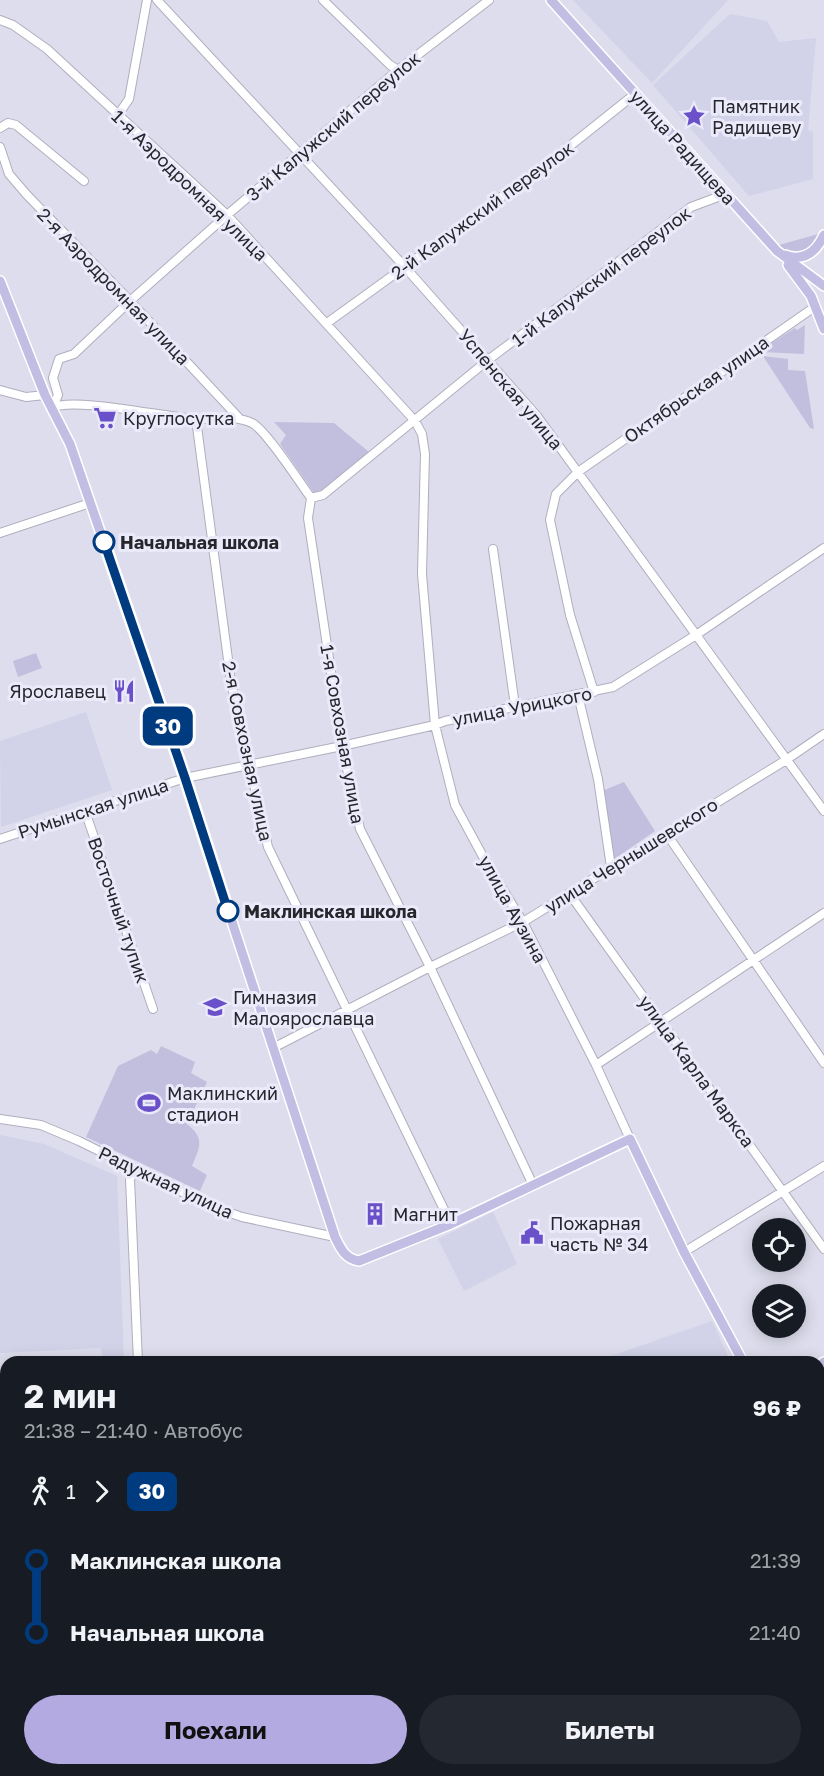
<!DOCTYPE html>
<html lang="ru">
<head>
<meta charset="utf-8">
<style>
	:root { --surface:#171b24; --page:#242831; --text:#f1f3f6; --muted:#9ea1a6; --accent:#b4aae2 }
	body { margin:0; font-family:"Golos Text",sans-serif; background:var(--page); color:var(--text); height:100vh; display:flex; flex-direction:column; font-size:22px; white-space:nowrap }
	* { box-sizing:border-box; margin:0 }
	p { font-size:20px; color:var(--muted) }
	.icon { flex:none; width:33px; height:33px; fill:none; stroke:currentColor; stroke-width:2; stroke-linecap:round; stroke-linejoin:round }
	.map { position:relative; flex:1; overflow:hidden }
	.sheet { position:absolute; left:0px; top:1356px; width:825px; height:420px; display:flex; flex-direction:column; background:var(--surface); border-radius:18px 18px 0 0; box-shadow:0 3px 15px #0003 }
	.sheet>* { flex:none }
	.badge { padding:0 12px; border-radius:9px; font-size:21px; line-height:39px }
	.controls { position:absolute; left:752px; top:1218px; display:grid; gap:12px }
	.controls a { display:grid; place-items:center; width:54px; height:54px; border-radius:50%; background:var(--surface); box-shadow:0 3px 15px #0003; font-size:30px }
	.map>.badge { position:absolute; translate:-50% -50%; box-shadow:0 0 0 3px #fff }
	.legs { display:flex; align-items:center; gap:9px; height:66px; padding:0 24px; font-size:20px }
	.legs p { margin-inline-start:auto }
	.summary { display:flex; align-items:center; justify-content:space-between; height:102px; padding:0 24px }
	h1 { font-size:33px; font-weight:700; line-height:45px }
	.cta { display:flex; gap:12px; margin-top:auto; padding:12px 24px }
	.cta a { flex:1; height:69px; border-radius:36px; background:var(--accent); color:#111; font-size:24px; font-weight:700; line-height:69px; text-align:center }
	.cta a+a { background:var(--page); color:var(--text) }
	ul { padding:0 24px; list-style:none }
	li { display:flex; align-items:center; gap:21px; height:72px; font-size:22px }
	li i { display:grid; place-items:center; width:9px; height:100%; margin:0 8px; background:currentColor }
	li i::after { content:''; width:15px; height:15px; margin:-8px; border:4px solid; border-radius:50%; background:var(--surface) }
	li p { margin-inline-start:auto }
	li:first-child i { background:linear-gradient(#0000 50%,currentColor 0) }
	li:last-child i { background:linear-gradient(currentColor 50%,#0000 0) }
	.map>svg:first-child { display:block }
	.built { fill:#d2d2e8 }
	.green { fill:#c1bfdd }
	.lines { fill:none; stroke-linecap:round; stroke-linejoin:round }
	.minor-casing { stroke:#afaebd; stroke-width:10 }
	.major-casing { stroke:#fff; stroke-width:12 }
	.minor { stroke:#fff; stroke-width:8 }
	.major { stroke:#c2bee3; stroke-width:9 }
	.line-1-casing { stroke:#fff; stroke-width:14 }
	.line-1 { stroke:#003b80; stroke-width:9 }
	.stop-1-dot { fill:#fff; stroke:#003b80; stroke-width:3 }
	.labels { text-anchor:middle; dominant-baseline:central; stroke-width:6; stroke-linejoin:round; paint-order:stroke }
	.poi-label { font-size:18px; fill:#26262c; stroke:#ebeafa; text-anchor:start }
	.street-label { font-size:18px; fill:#26262c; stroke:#ebeafa }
	.stop-label { font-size:18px; font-weight:bold; fill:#26262c; stroke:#ebeafa; text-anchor:start }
</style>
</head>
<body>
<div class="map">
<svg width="824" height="1776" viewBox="0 0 824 1776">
	<rect width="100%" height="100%" fill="#dedded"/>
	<path class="built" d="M573 0H728L652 83Z
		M730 14 767 21 779 42 816 38 808 130 813 132V179L749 196 653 85Z
		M86 712 112 790 1 827 0 741Z
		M0 1135 44 1144 117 1176 124 1362 103 1361 101 1348 0 1353Z
		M493 1212 517 1264 464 1291 438 1239Z
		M712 1321 731 1362H594Z
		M819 1609 824 1611V1717L819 1716Z"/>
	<path class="green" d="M818 234 814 246 799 255 784 251 779 245Z
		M805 325 804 354 762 352 761 350 795 328 797 330Z
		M763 356 788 359V370L805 371 814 429 810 428Z
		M274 422 334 423 369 452 319 493H314L280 444 286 435Z
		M36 653 42 668 18 677 13 661Z
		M624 782 655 831 613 860 602 791Z
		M161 1046 195 1062 191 1073 207 1082 187 1124C206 1139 199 1148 192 1166L207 1175 200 1191 86 1137 118 1066 151 1050 157 1054Z
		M615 1770H766L767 1776H615Z"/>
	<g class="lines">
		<g class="minor-casing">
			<path id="minor" d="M157 0 404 266 537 416 824 811
				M323 0 390 65 398 70
				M0 20 13 25 47 49 227 215 415 421 422 434 425 454 422 574 435 725 455 805 487 864 523 922 596 1065 630 1139
				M118 115 129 99 147 0
				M0 128 8 123 16 125 84 181
				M0 147 9 174 27 195 130 301 239 418
				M327 323 551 161 635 94
				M0 390 26 397 45 395
				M53 407 58 395 53 378 59 359 74 354 130 301 227 215 398 70 489 0
				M52 408C72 396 168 418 197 419 215 419 236 415 252 423 266 430 300 483 311 498L308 518 342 746 360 829 430 967 533 1185
				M196 419 231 682 268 847 451 1224
				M311 498 323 495 488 360 691 207 726 194
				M0 533 90 503
				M493 549 515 706
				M594 692 570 615 550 520 556 494 578 472 816 306
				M578 695 598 779 611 867
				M85 811 153 1009
				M666 833 824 1063
				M0 839 185 778 342 746 435 725 445 721 613 687 696 635 824 548
				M569 893 824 1249
				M273 1048 430 967 523 922 786 760 824 734
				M596 1065 824 913
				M0 1119 41 1125 79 1141 210 1206 242 1217 335 1237
				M135 1170 130 1179 138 1362
				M684 1252 824 1166
				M0 1395 6 1394
				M0 1620 6 1613
				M262 1770 269 1776
				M579 1770 587 1776
				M386 1776 391 1770"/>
		</g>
		<g class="major-casing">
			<path id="major" d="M551 0 777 251 824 286
				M785 255C804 262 816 252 824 235
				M788 265 811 296 824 329
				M0 281 45 395 70 444 185 778 335 1237C341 1249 345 1259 359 1261L451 1224 630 1139 684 1252 743 1362
				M819 1366 824 1362"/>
		</g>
		<use href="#minor" class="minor"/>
		<use href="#major" class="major"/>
	</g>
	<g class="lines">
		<g class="line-1-casing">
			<path id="line-1" d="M104 542 185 778 228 911"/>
		</g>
		<use href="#line-1" class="line-1"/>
	</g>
	<defs>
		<g id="sight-bare" transform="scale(1.8)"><path d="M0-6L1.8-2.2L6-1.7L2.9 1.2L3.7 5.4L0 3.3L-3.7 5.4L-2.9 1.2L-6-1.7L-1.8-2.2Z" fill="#6a50c9" stroke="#ebeafa" stroke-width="2.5" paint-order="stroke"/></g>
		<g id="supermarket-bare" transform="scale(1.8)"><path d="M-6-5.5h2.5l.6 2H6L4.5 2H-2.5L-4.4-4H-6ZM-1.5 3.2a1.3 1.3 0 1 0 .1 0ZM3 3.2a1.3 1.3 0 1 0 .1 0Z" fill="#6a50c9" stroke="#ebeafa" stroke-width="2.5" paint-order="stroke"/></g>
		<g id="restaurant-bare" transform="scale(1.8)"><path d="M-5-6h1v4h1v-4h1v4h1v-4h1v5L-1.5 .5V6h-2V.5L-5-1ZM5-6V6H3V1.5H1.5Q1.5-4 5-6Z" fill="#6a50c9" stroke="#ebeafa" stroke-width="2.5" paint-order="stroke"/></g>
		<g id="school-bare" transform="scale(1.8)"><path d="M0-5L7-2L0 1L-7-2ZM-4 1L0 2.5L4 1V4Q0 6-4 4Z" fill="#6a50c9" stroke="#ebeafa" stroke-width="2.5" paint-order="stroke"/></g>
		<g id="stadium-bare" transform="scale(1.8)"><path d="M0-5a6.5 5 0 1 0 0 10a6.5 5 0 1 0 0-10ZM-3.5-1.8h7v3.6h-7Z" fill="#6a50c9" stroke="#ebeafa" stroke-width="2.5" paint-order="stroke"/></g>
		<g id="building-bare" transform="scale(1.8)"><path d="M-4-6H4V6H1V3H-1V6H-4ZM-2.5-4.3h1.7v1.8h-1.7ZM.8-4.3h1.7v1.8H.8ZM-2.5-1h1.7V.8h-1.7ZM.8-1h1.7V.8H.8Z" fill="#6a50c9" stroke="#ebeafa" stroke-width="2.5" paint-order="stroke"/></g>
		<g id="civic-bare" transform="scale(1.8)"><path d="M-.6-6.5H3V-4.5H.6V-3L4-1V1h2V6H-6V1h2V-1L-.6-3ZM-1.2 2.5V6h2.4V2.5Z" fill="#6a50c9" stroke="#ebeafa" stroke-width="2.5" paint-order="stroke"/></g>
	</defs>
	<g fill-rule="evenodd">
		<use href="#sight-bare" x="694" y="116"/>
		<use href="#supermarket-bare" x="105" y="418"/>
		<use href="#restaurant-bare" x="124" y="691"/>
		<use href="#school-bare" x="215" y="1007"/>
		<use href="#stadium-bare" x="149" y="1103"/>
		<use href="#building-bare" x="375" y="1214"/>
		<use href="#civic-bare" x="532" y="1233"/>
	</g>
	<g class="stop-1-dot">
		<circle cx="104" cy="542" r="10"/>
		<circle cx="228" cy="911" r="10"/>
	</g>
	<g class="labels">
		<g class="poi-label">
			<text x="712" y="106">Памятник<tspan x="712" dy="21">Радищеву</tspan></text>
			<text x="123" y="418">Круглосутка</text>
			<text x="106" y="691" text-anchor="end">Ярославец</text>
			<text x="233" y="997">Гимназия<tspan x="233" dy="21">Малоярославца</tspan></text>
			<text x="167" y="1093">Маклинский<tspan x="167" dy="21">стадион</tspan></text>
			<text x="393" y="1214">Магнит</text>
			<text x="550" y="1223">Пожарная<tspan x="550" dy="21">часть № 34</tspan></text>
		</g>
		<g class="street-label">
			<text transform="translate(333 126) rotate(-40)">3-й Калужский переулок</text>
			<text transform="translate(683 147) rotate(48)">улица Радищева</text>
			<text transform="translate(190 185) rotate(44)">1-я Аэродромная улица</text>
			<text transform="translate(482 210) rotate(-36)">2-й Калужский переулок</text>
			<text transform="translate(601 276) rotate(-37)">1-й Калужский переулок</text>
			<text transform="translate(114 286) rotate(46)">2-я Аэродромная улица</text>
			<text transform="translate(511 389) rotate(50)">Успенская улица</text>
			<text transform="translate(696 389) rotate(-35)">Октябрьская улица</text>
			<text transform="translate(522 706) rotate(-11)">улица Урицкого</text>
			<text transform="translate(343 734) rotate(80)">1-я Совхозная улица</text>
			<text transform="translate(248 751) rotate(78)">2-я Совхозная улица</text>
			<text transform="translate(93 808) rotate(-18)">Румынская улица</text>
			<text transform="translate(631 855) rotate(-32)">улица Чернышевского</text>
			<text transform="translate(513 909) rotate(61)">улица Аузина</text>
			<text transform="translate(119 910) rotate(71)">Восточный тупик</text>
			<text transform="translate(697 1071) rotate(54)">улица Карла Маркса</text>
			<text transform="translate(166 1182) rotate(25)">Радужная улица</text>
		</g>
		<g class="stop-label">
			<text x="120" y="542">Начальная школа</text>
			<text x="244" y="911">Маклинская школа</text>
		</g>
	</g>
</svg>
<div class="controls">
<a><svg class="icon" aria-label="locate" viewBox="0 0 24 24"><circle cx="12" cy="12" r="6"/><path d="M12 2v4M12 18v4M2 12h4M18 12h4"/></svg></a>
<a><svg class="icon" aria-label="layers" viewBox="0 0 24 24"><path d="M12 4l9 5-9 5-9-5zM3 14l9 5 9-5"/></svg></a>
</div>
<b class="badge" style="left:168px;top:726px;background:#003b80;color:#fff">30</b>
<section class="sheet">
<div class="summary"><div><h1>2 мин</h1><p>21:38 – 21:40 · Автобус</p></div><b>96 ₽</b></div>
<div class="legs"><svg class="icon" aria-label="walk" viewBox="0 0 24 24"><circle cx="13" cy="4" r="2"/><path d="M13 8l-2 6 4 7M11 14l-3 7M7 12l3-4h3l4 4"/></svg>1<svg class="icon" aria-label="forward" viewBox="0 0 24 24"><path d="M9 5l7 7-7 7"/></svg><b class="badge" style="background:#003b80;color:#fff">30</b></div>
<ul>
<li><i style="color:#003b80"></i><b>Маклинская школа</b><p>21:39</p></li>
<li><i style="color:#003b80"></i><b>Начальная школа</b><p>21:40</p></li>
</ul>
<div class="cta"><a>Поехали</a><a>Билеты</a></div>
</section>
</div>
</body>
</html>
